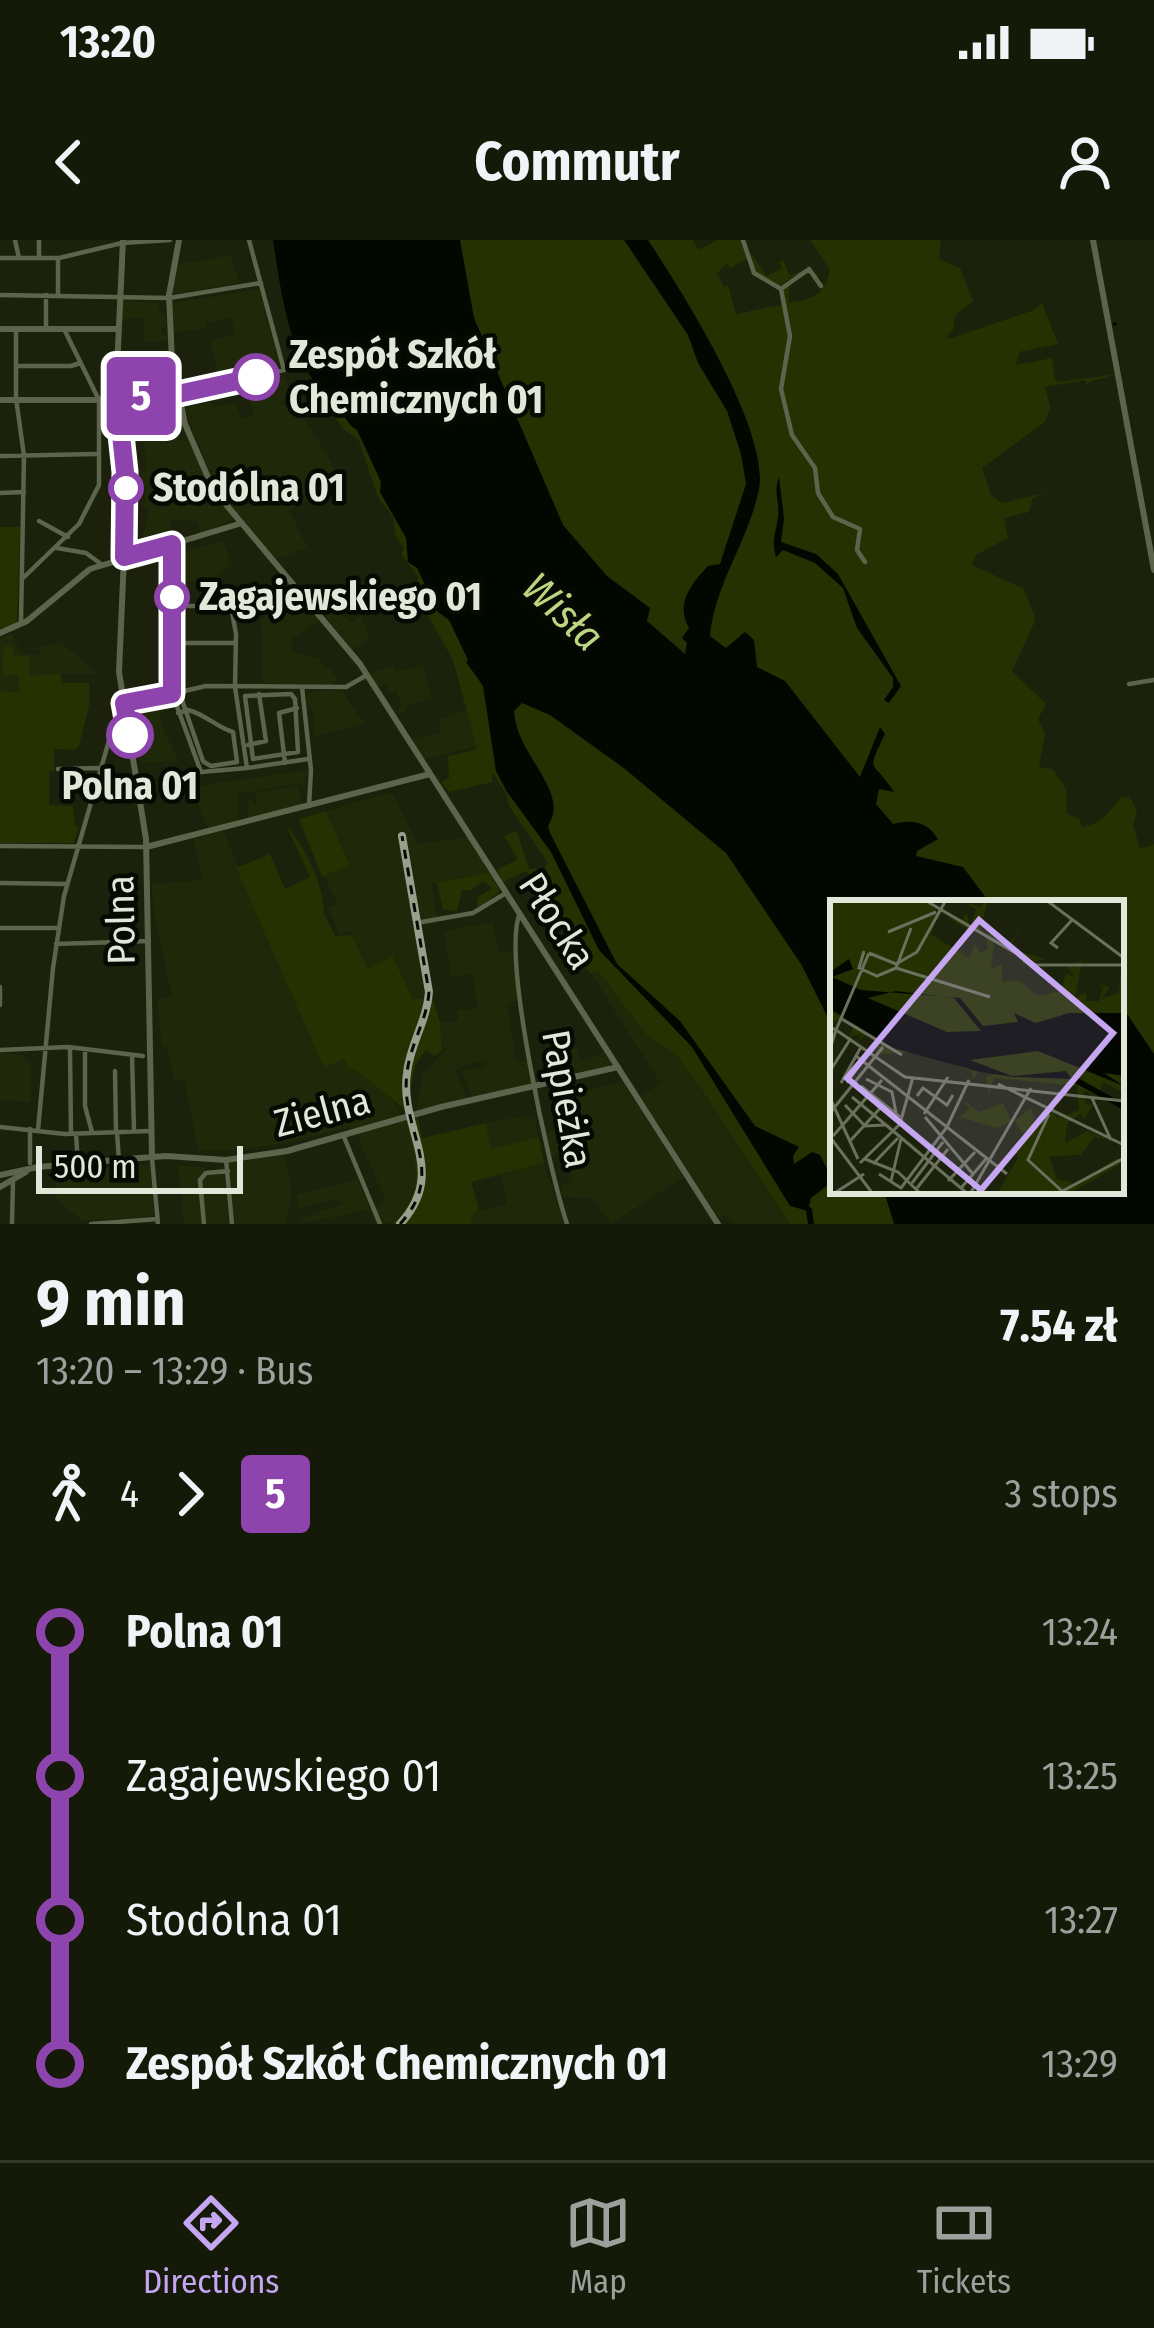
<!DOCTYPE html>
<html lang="en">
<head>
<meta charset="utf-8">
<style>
	:root { --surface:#141908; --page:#1d2212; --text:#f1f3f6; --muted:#9da09c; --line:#333829; --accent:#c5a7f1 }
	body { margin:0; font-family:"Fira Sans Condensed",sans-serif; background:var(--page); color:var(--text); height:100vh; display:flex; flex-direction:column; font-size:45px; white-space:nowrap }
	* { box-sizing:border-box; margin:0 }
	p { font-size:39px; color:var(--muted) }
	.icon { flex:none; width:66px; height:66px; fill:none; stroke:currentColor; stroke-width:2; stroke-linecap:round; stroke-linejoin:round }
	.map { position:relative; height:984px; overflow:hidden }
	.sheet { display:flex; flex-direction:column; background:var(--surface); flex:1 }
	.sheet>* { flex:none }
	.badge { padding:0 24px; border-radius:9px; font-size:42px; line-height:78px }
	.scale { position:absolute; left:36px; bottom:30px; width:207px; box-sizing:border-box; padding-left:12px; border:6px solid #e2e7d9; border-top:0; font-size:33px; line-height:42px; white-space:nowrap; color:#e2e7d9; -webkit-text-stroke:9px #070a03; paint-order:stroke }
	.map>.badge { position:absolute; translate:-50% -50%; box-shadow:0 0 0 6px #fff }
	.legs { display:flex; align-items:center; gap:18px; height:132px; padding:0 36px; font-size:39px }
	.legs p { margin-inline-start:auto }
	.summary { display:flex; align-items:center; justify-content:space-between; height:204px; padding:0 36px }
	h1 { font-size:66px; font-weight:700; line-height:90px }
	ul { padding:0 36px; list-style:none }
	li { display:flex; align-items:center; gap:42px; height:144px; font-size:45px }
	li i { display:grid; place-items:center; width:18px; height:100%; margin:0 15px; background:currentColor }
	li i::after { content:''; width:30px; height:30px; margin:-15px; border:9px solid; border-radius:50%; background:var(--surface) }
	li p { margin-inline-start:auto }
	li:first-child i { background:linear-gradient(#0000 50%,currentColor 0) }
	li:last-child i { background:linear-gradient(currentColor 50%,#0000 0) }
	.status { display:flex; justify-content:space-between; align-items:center; height:84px; padding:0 60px; background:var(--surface); direction:ltr }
	.status svg { height:33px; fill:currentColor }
	header { display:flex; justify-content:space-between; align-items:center; height:156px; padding:0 36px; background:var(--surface); font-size:54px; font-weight:700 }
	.dock { display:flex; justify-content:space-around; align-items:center; height:168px; border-top:3px solid var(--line); background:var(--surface); font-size:33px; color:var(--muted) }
	.dock a { display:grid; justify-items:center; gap:6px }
	.dock .selected { color:var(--accent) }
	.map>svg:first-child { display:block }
	.built { fill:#20280a }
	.green { fill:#253100; fill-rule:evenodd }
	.water { fill:#030700 }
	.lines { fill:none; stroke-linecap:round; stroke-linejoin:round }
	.stream { stroke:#030700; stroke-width:3 }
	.canal { stroke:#030700; stroke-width:6 }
	.minor { stroke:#5c644c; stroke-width:4.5 }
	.tertiary { stroke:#5c644c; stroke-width:6 }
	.rail-casing { stroke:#999e8d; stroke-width:8 }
	.rail { stroke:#070a03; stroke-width:3; stroke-dasharray:9; stroke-linecap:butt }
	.line-1-casing { stroke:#fff; stroke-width:27 }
	.line-1 { stroke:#8e44ad; stroke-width:18 }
	.stop-1-dot { fill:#fff; stroke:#8e44ad; stroke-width:6 }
	.labels { text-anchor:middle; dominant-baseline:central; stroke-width:9; stroke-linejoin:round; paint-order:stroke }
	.stop-label { font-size:39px; font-weight:bold; fill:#e2e7d9; stroke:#070a03; text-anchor:start }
	.street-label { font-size:39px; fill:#e2e7d9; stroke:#070a03 }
	.water-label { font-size:42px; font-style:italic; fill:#bdd681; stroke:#070a03 }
	.inset-river { fill:none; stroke:#030700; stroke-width:6 }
	.inset-road { fill:none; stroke:#6b705d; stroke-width:3 }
	.view { fill:#c5a7f1; fill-opacity:0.15; stroke:#c5a7f1; stroke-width:6 }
	.inset-edge { fill:none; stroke:#e2e7d9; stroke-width:6 }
</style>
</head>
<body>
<div class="status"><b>13:20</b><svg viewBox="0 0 49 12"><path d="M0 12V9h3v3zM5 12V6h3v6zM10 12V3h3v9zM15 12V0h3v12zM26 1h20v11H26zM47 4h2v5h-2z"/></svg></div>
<header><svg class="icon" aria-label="back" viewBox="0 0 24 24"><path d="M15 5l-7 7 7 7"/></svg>Commutr<svg class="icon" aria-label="person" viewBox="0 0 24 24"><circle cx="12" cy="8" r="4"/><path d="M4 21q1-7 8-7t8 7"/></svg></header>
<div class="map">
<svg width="1154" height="984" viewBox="0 0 1154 984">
	<rect width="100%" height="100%" fill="#1b210b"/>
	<path class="built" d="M231 14 239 43 171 54 177 23 204 21Z
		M259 49 280 129 219 142 210 100 234 95 232 78 205 83 206 88 173 93 172 63Z
		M123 61 160 63 159 72 166 74 167 87 161 88V95H169V101L144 102V78L122 79Z
		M283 135 293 154 279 165 294 161 345 245 288 269 308 308 276 319 217 249 184 168 212 162 213 167 235 163 242 179 254 174 246 153 253 151 251 142Z
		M155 158 156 166H177L178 201H189L211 251 235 279 201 294 196 281 171 280 170 302 140 309 149 268 144 267 146 246 129 245V234H141L146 227 144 203H126L120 160Z
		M222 301 233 325 220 331 219 344 176 340 179 313Z
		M280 332 320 380 291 399 293 412 318 419 332 431 339 439 331 445 263 443 261 384 267 366 257 356Z
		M345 345 356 367 341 375 353 382 361 375 370 399 353 410 316 365 331 359 328 352Z
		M12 394 22 415H41L38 407 61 402 97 433H51L50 453 0 451V398Z
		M392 426 396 432 423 426 432 459 405 466V472L395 474 401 466 397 452 391 453 385 443 378 447 370 434Z
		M341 450 364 483 314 497 313 470 306 465 308 452Z
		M158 463 162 485 178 521 141 523 132 468Z
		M467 470 477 507 424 519 411 499 441 492 438 479Z
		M307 530 305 547 299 543 237 554 239 581 208 589 190 547Z
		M298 546 302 564 248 578 247 560 252 558 254 566H257L255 552Z
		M392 552 418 604 467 597 489 632 431 644 437 678 435 683 422 685 432 756 413 760 394 717 368 729 350 691 340 695 327 668 337 663 324 637 350 624 326 571Z
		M223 591 324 826 344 818 392 859 401 876 357 890 350 887 286 903 240 910 198 911 184 839 174 840 167 806H163L160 792 157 760 172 756 153 669 152 644 202 640 194 599Z
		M493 682 498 713 511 712 520 760 507 763 516 822 529 821 533 846 472 857 462 831 487 826 485 821 467 824 455 830 467 858 416 870 423 834 445 810 436 790 440 783 458 780 457 771 478 768 472 734 451 737 444 691Z
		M597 730 648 796 677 816 701 848 790 984H734L727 974 719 979 640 855 661 844 591 733Z
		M573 799 581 821 604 813 611 824 605 829 551 842 548 817 558 814 557 809 550 810 549 804Z
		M0 812 25 816 26 821H31V862L0 860Z
		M622 841 684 937 611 984 592 958 563 957 560 946 572 941 561 914 551 916 547 891 565 886 555 867 558 858Z
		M522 876 523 879 534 876 539 897 491 909 486 883Z
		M405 880 416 915 417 941 407 969 395 983 376 984 369 969 301 984 300 978 342 965 339 958 299 969 297 955 357 939 370 969 386 962 357 895Z
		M284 915 292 952 285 984H235L228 923Z
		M544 923 564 984H471L473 973 507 964 500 935Z
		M150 924 154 976 82 981 54 957 55 942 50 931Z
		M178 925 206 927 201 943 208 935 224 934 229 984H184Z"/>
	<path class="green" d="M273 0H693L698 10 717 0H742L747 19 730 28 727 23 717 33 724 47 728 45 736 74 785 64 783 50 796 35 779 47 754 30 750 12 767 36 782 28 779 22 783 20 790 36 803 30 817 34 821 48 810 33 790 44 789 63C814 58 824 56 830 30L810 0H941L939 19 960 28 973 61 955 76 953 90 947 96 949 99 1034 70 1042 63 1058 104 1019 112 1016 125 1052 118 1055 139 1059 142 1117 134 1089 142 1085 146 1086 140 1045 147 1050 167 1046 181 982 228 991 255 1002 263 1048 252 1033 258 1029 272 1004 278 1008 298 976 315 972 325 1024 349 1036 379 1012 431 1046 464 1038 479 1045 494 1039 527 1053 529 1066 549 1067 574 1079 578 1082 587C1102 584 1109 572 1122 556L1124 559 1130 556 1137 572 1133 585 1140 609 1154 604V984H790L701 848 677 816 647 795 597 730 591 733 582 726 575 729 560 703 569 699 554 669 526 631 503 642 497 630 518 619 504 596 517 591 529 629H544L548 623 509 566 507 555 492 532 493 542 449 552 441 542 449 538 448 516 477 509 453 420 416 354 418 336 401 314 404 308 396 297 393 277 378 258 359 201 343 188 319 155 299 111ZM833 663H1121V951H833Z
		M0 287H20L17 383 0 389Z
		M4 406 14 407V416L29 417 30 436 61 433V443H89V466L79 506 74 510 54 509V531L49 532V565L73 566 75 587H79L74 603H0V451L19 452V435H2Z
		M326 571 350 625 322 637 299 579Z
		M287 587C301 599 328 653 323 672L335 696 352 695 368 729 393 716 413 760 432 756 440 783 442 810 434 816 426 810 415 826 411 848 404 845 403 868 355 829 350 830 344 819 324 827 240 637 236 628 270 614 285 649 310 637Z
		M489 632 500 651 479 668 477 666 478 657 492 648 483 641 472 650H462L457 671 443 670 437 643Z
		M418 877 422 898 486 883 491 909 539 897 544 923 471 942 479 970 473 973 471 984H393C426 953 417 918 405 880Z"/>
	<path class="water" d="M273 0H460L474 78 563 285 607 336 650 368 647 381 685 414 687 403 682 398 689 388C675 364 691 344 708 326L720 324 746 244 741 214 727 171 698 123 688 95 624 0H648C681 50 770 190 759 249 749 300 715 343 710 396L726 408 745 392 754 400 757 427 785 441 860 537 880 487 885 494C865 535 873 519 894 552L879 549 876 564 893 584C912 579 927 581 938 599L917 611 916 616 963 627 990 663H833V788L801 724 726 613 625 529 550 475 522 463 514 471C516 516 571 551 548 586L550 593 617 724 680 781 755 886 799 907 793 916 794 924 812 912 820 915 833 941 811 958 808 971 790 966 692 807 599 710 551 612 507 552 496 531 483 446 466 422 468 420 449 380 438 372 417 328 408 322 406 298 380 252 381 242 357 190C345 183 343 171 334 160 328 153 318 148 313 140 287 102 280 45 273 0Z
		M779 237 784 279 781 302 816 314 838 334 901 446 889 463 884 460 893 447V438L857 388 843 348 815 323 783 310 776 317C771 300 776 293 778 277 780 261 773 253 779 237Z
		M1121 765 1154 814V984H894L884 951H1121Z"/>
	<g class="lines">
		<path class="stream" d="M1114 84H1115"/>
		<path class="canal" d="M809 970 811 984"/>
		<path class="minor" d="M15 0 19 18
			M743 0 754 33 781 49
			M0 18H59L122 3 170 0
			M39 18V0
			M58 19V55
			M781 49 790 96 781 149 792 195 815 228 818 253 833 277 860 289 857 310 865 322
			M781 49 809 29 821 46
			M0 55 169 58 261 43
			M46 55V89
			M16 89V158L24 216 21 382
			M16 126H71L80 123
			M178 154 284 130 249 0
			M0 216 96 214
			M0 253 24 252
			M39 281 68 297
			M171 304V450L201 532 247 528
			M57 308 86 313 101 324
			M22 339 79 284 99 245V160L64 89
			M172 366H231L236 394 235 447 247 528 308 519
			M170 403H236
			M1129 444 1154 440
			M302 447 311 530 309 566
			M291 454 295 459 298 512 253 519 245 456Z
			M178 473C182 472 185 471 188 470 205 474 216 487 233 492L237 522 211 526 204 522 203 521 182 460
			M248 505 266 501 259 454
			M285 523 279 473 297 468
			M58 529 99 528
			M0 606 144 607
			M0 643 67 644
			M520 673C501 714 550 933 567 984
			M416 683 473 673 506 653
			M0 688H58
			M118 702V721
			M56 704 149 701
			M0 747V765
			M0 810 68 807 143 816
			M70 810 71 894
			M85 810V866L92 892
			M132 815 134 891
			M115 831 116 892
			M0 887 65 894 150 891
			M30 889V923
			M38 890 53 728 64 656 119 466 206 446 346 447 367 435
			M117 892 119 921
			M76 894 78 924
			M344 897 380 984
			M152 918 158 984
			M226 920 232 984
			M12 984 13 940
			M91 984 157 979
			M204 984 200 940 206 933 228 931"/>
		<path class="tertiary" d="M123 0 116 151 126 271 119 432 146 599 152 917
			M179 0 169 55 172 121 185 184 213 249 360 424 718 984
			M1093 0 1154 330
			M0 89H119
			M0 160H94L178 154
			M0 393 27 381 90 329 242 283
			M146 607 430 534
			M0 935 38 927 127 919 166 916 226 920 287 911 441 867 618 827
			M0 947 26 932"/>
		<g class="rail-casing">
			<path id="rail" d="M400 984C449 931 399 890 407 833 410 804 427 781 429 752L402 596"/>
		</g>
		<use href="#rail" class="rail"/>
	</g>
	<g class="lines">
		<g class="line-1-casing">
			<path id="line-1" d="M130 495 124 463 172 454V304L124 317 125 232 117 157 178 154 256 137"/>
		</g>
		<use href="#line-1" class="line-1"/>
	</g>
	<g class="stop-1-dot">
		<circle cx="256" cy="137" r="21"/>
		<circle cx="126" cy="248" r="15"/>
		<circle cx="172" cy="357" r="15"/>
		<circle cx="130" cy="495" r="21"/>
	</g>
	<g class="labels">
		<g class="stop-label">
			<text x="289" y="115">Zespół Szkół<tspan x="289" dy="45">Chemicznych 01</tspan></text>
			<text x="153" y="248">Stodólna 01</text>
			<text x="199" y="357">Zagajewskiego 01</text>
			<text x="130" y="546" text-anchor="middle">Polna 01</text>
		</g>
		<g class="street-label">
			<text transform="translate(121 680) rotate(-91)">Polna</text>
			<text transform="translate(557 681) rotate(57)">Płocka</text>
			<text transform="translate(567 859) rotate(80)">Papieżka</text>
			<text transform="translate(322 872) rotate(-15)">Zielna</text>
		</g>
		<g class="water-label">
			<text transform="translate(563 372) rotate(43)">Wisła</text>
		</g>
	</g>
	<g transform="translate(830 660)">
		<rect width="294" height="294" fill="#1b210b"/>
		<path d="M0 0H99L106 12 117 0 109 10 129 21V22L137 14 140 27 146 10 132 0 149 7 158 0 150 32 138 31 110 11 101 34 139 58 145 43 150 53 158 49 155 35 162 33 177 47 193 24 179 48 215 59 192 65 195 58 164 41 161 70 172 64V82L188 80 208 96 231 91 236 73 245 77 238 68 252 60 245 98 256 92V101H269L273 86 267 83 280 87 271 99 289 93 290 78 292 77 293 192 273 182 268 196 294 208 254 191 256 205 264 204 253 220 251 213 237 224 235 243 257 231 280 240 264 237 251 255 219 256 227 279 242 282 239 288 287 258 294 262 238 294H167L188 258 184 248 187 241 186 249 196 239 185 221 201 207 206 226 221 214 212 211 217 206 228 218 232 208 231 218 249 210 247 186 164 178 159 194 156 177 164 174 148 172 143 180 141 171 86 152 49 154 45 146 52 145 36 135 23 145 33 134 19 137 24 126 17 118 0 122ZM132 199 149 212 173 203 182 222 167 228 130 217 139 209Z" fill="#253100"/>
		<path d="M19 59 23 69 2 77 31 90 130 98 153 126 188 122 184 113 206 123 239 113H294V176L274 173 294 186 208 151 140 160 182 176 236 171 242 179 183 177 150 172 63 148 0 109V72ZM66 91 124 98 151 131 117 132 38 98Z" fill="#030700" fill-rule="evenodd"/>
		<path class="inset-river" d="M242 178 294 207"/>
		<path class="inset-road" d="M216 0 294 58M98 2 206 65H294M58 32 106 12M228 48 221 43 242 20M34 51 29 68 47 76 66 68 81 28M39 53 66 64 87 52 116 0M66 68 160 97M10 118 72 155M0 127 6 130 39 53M0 149 6 130 75 177 294 201M26 156 177 274M0 171 21 138M36 179 62 192 66 213M11 183 31 147M17 183 45 143M168 184 294 245M31 186 70 217M87 196 93 188 117 205 123 195M261 196 281 240M22 197 56 225M0 198 28 259M15 205 35 226 55 225M0 213 53 147M94 214 118 177M219 214 198 260 233 292M95 217 143 274M56 225 138 294M3 236 52 180M0 237 43 294M20 241 54 204M35 259 68 272 91 294M30 263 70 224 83 177M43 264 68 238M49 274 71 288 117 227 139 180M61 281 71 239M118 281 145 252M82 283 113 242M87 288 118 249M131 288 156 259M3 294 34 274M140 294 201 188M227 294 294 258"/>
		<path class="view" d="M149 20 283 133 151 290 17 178Z"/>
		<rect width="294" height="294" class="inset-edge"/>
	</g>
</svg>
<div class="scale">500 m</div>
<b class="badge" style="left:141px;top:156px;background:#8e44ad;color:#fff">5</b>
</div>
<section class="sheet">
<div class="summary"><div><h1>9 min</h1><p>13:20 – 13:29 · Bus</p></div><b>7.54 zł</b></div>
<div class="legs"><svg class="icon" aria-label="walk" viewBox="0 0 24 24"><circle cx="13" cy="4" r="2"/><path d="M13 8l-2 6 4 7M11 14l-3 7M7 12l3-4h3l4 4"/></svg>4<svg class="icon" aria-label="forward" viewBox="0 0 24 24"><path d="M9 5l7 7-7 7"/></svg><b class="badge" style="background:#8e44ad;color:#fff">5</b><p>3 stops</p></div>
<ul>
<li><i style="color:#8e44ad"></i><b>Polna 01</b><p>13:24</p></li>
<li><i style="color:#8e44ad"></i><span>Zagajewskiego 01</span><p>13:25</p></li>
<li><i style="color:#8e44ad"></i><span>Stodólna 01</span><p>13:27</p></li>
<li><i style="color:#8e44ad"></i><b>Zespół Szkół Chemicznych 01</b><p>13:29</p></li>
</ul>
</section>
<nav class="dock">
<a class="selected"><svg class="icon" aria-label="directions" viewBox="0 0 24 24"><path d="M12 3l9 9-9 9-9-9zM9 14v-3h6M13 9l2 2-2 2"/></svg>Directions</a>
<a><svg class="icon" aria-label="map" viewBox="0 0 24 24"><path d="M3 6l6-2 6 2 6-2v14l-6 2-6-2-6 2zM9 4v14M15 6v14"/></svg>Map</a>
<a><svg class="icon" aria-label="tickets" viewBox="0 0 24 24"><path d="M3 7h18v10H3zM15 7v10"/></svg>Tickets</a>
</nav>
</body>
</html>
